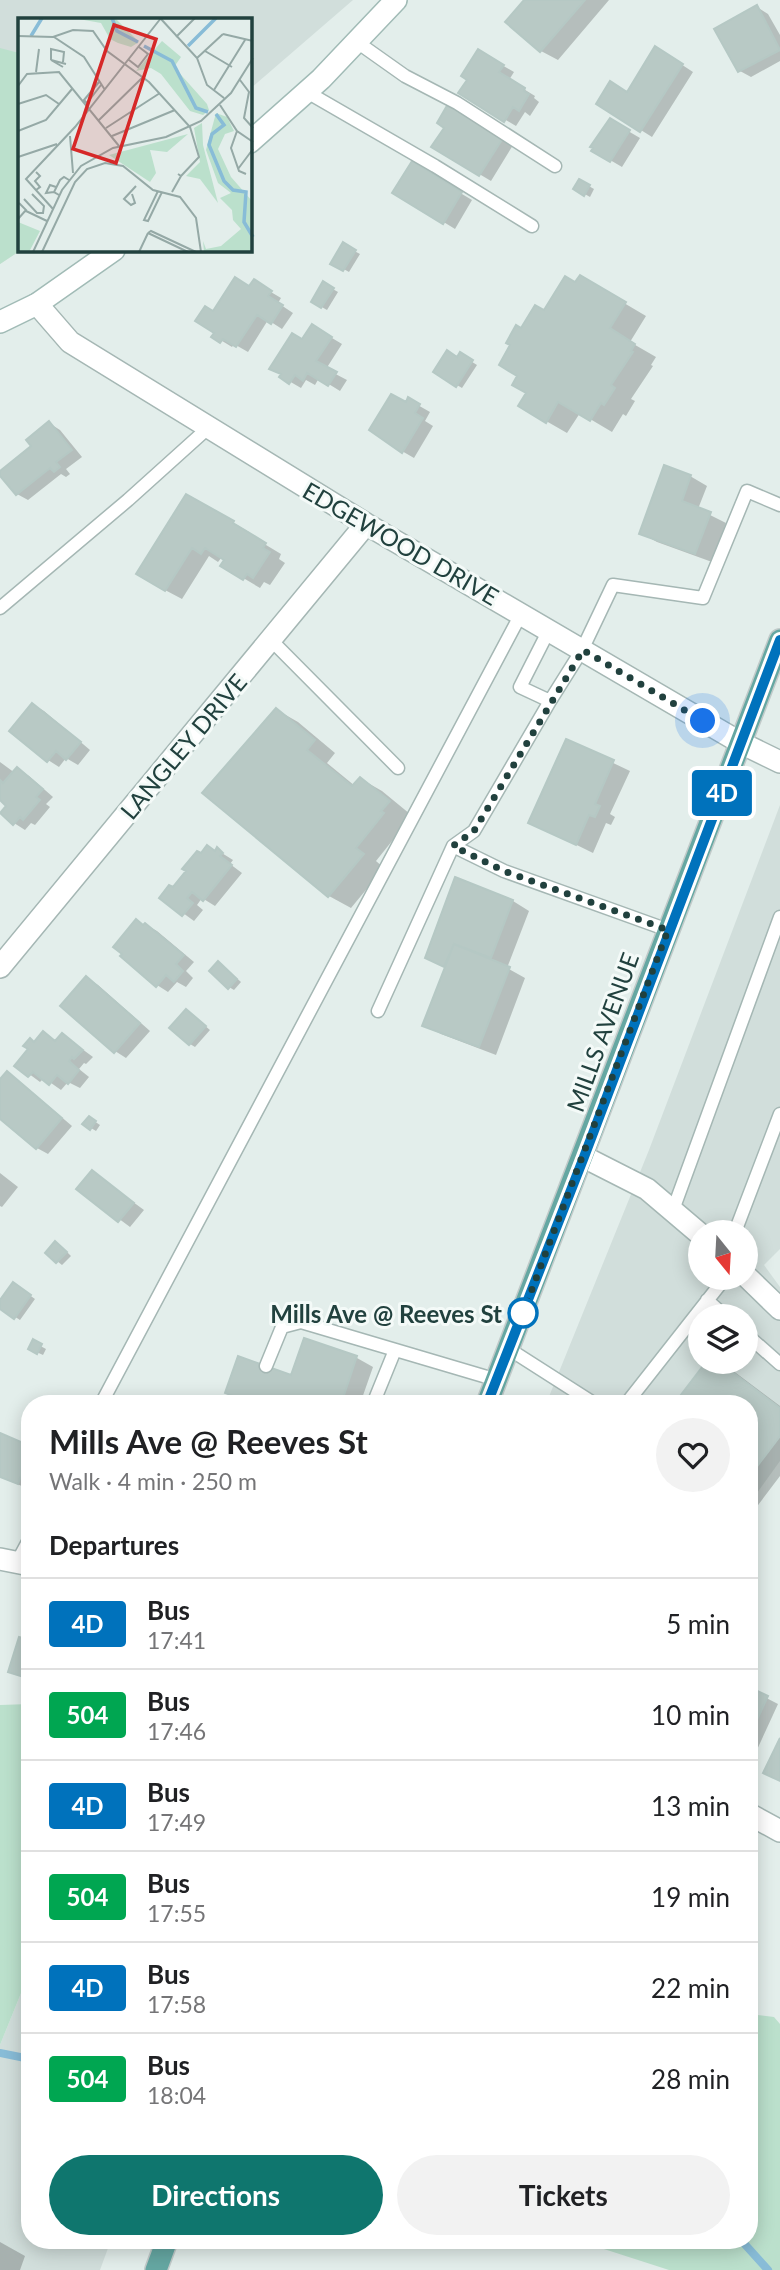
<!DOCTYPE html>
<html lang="en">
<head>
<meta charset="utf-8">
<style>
	:root { --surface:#fff; --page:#f2f2f2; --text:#202124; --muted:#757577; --line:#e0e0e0; --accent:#0f766e }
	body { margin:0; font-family:Lato,sans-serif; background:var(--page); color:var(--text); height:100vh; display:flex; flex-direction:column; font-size:26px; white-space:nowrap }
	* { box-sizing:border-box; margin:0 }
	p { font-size:23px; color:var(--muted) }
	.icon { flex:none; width:38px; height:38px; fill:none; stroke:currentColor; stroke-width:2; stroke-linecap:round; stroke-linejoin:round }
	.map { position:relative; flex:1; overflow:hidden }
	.side { position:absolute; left:21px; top:1395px; width:737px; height:854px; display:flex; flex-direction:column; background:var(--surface); border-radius:28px; box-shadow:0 4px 18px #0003 }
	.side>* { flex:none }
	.badge { padding:0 14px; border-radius:5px; font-size:24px; line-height:46px }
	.needle { width:46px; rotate:162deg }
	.tools { position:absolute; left:688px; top:1220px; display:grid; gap:14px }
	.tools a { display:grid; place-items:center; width:70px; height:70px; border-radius:50%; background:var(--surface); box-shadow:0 4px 18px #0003; font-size:35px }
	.you { position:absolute; width:35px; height:35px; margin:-18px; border:5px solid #fff; border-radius:50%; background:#1a73e8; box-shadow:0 0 0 10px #1a73e833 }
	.map>.badge { position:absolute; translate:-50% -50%; box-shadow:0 0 0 4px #fff }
	h2 { padding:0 28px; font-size:26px; line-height:63px }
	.round { display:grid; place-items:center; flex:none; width:74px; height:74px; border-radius:37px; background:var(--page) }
	.summary { display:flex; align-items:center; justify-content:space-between; height:119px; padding:0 28px }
	h1 { font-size:33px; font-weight:700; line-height:52px }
	.button { display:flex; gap:14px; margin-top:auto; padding:14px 28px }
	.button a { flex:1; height:80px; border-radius:42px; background:var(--accent); color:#fff; font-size:28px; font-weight:700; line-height:80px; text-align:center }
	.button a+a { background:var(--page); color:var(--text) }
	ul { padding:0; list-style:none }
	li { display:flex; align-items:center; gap:21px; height:91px; padding:0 28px; border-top:2px solid var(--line) }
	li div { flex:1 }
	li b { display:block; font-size:26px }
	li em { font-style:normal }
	li .badge { min-width:77px; font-weight:700; text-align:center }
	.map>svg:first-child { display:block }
	.built { fill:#d1dedb; fill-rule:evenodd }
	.green { fill:#bbe0cc }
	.shadow { fill:#0003 }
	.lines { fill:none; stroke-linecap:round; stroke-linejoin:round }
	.stream { stroke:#88bcd7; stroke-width:8 }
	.building { fill:#b8c9c5; stroke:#b5c8c4; stroke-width:2 }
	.lane-casing { stroke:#a5b7b4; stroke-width:15 }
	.street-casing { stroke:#a5b7b4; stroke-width:24 }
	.secondary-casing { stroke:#a1bbb6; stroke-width:24 }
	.primary-casing { stroke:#c1cac9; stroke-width:24 }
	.lane { stroke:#fff; stroke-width:12 }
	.street { stroke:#fff; stroke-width:21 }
	.secondary { stroke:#fff; stroke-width:21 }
	.primary { stroke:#65a7a2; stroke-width:21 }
	.line-casing { stroke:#fff; stroke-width:16 }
	.line { stroke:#0072bc; stroke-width:10 }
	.walk { stroke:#21413e; stroke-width:7; stroke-dasharray:0 12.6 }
	.stop-dot { fill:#fff; stroke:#0072bc; stroke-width:3.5 }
	.labels { text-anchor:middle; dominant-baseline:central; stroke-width:6; stroke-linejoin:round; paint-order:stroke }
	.street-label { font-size:24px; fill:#21413e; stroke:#f4faf8 }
	.stop-label { font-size:24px; font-weight:bold; fill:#21413e; stroke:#f4faf8; text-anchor:end }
	.inset-river { fill:none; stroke:#88bcd7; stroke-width:3.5 }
	.inset-road { fill:none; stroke:#95a9a6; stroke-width:2 }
	.view { fill:#d62828; fill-opacity:0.15; stroke:#d62828; stroke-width:3.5 }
	.inset-edge { fill:none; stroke:#21413e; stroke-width:3.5 }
</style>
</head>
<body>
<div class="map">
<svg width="780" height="2270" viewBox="0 0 780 2270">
	<rect width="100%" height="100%" fill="#e3eeeb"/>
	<path class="built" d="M0 0H353L250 89V19H19V250H21L0 264Z
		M780 805V1249L764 1265 780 1287V1461L749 1504V1404H546L649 1150ZM700 1232H746V1278H700ZM700 1316H746V1362H700Z
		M30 1971V2240H111L100 2270H0V2045Z"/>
	<path class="green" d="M0 48 19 53V250H21L0 264Z
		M30 1704V1971L0 2045V1705Z
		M749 2014 774 2017 780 2024V2270H669L576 2240H749Z"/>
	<path class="shadow" d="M527 0H609L558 60 541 51Z
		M757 7 768 14 780 35V61L751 77 740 71Z
		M478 51 514 72 509 80 535 96 534 98 539 102 530 116 525 112 516 126 461 93 469 79Z
		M667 55 693 72 652 137 598 103 628 94Z
		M449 107 513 145 491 181 434 147 446 127Z
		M611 121 640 138 622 167 593 150Z
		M412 164 472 200 455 229 395 192Z
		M580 181 594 189 590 197 576 189Z
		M343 245 360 254 349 272 333 263Z
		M580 277 646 316 630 342 656 357 651 365 653 366 631 399 635 401 626 416 623 414 612 432 580 413 567 433 520 406 528 393 520 375 522 330 576 284Z
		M254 282 281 298 278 303 293 313 282 329 268 320 248 352 234 344 232 347 214 336 216 332 214 313 250 288Z
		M324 284 338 292 327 310 313 302Z
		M312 326 342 344 326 369 347 380 340 391 319 378 315 385 306 380 301 388 282 377Z
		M461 355 477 365 462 388 435 372 458 359Z
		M409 400 430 412 425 421 433 426 414 458 388 443Z
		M49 423 60 430 82 457 66 469 70 474 66 477 61 474 28 500 17 494 0 474 33 446Z
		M690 476 707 486 698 509 726 523 712 562 657 542 641 533Z
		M187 496 249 532 248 534 281 554 279 559 285 563 270 585 264 582 260 588 223 566 226 560 222 557 218 562 209 556 182 599 165 590Z
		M33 705 44 711 90 750 78 765 66 758 59 767 48 760Z
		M277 710 298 722 335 753 327 763 355 786 361 779 382 791 410 814 401 825 404 826 376 861 384 868 351 908 329 896 205 793Z
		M567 741 630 771 610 814 615 817 611 825 606 823 593 853 530 822Z
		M0 762 15 773 18 769 29 776 53 797 46 804 50 807 35 825 31 823 25 830 14 823 8 805 0 798Z
		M217 850 233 860 230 864 242 873 215 906 202 898 197 905 203 910 194 921 161 897 174 889 201 855Z
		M456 879 513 901 529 911 507 968 525 978 496 1055 441 1034 424 1025 446 968 427 957Z
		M146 925 157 931 194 962 186 971 193 978 186 987 177 982 168 992 157 985Z
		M223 966 241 982 234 990 229 987Z
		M87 978 98 985 150 1031 126 1058 115 1051Z
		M191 1014 210 1030 195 1047 190 1044Z
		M43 1033 57 1042 63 1035 93 1057 86 1064 84 1063 79 1069 89 1077 80 1088 68 1082 61 1090 44 1078 40 1082 17 1065Z
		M7 1074 18 1080 72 1126 48 1154 37 1148 0 1117V1082Z
		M94 1121 100 1125 96 1131 91 1128Z
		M92 1172 144 1210 130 1227 79 1189Z
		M0 1173 18 1187 2 1207 0 1206Z
		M61 1246 71 1256 62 1265 47 1253Z
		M18 1287 35 1299 20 1320 0 1307V1303Z
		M305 1340 357 1358 373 1367 360 1404H248L227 1393 292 1377Z
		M33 1342 46 1349 43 1355 30 1349Z
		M709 1362H718L732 1370 780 1406V1476L749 1517V1404H677Z
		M0 1436 30 1447 29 1489 0 1477Z
		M749 1689 778 1704 750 1765H749Z
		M749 1941 755 1944 750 1954 749 1953Z
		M0 2242 25 2256 20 2270H0Z"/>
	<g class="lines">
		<path class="stream" d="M0 2053 30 2059
			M741 2240 768 2270"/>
	</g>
	<path class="building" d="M524 0H585L540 52 505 22Z
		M757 5 780 50 738 72 714 29Z
		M655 46 683 64 640 132 596 104 610 81 627 92Z
		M478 49 504 65 499 72 525 88 524 91 529 94 519 111 513 107 504 122 458 93 467 80 461 76Z
		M448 104 503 138 479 176 431 147 444 128 437 123Z
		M610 118 630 130 610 162 591 151 593 148 590 147Z
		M412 161 462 192 443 224 392 193Z
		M579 179 590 185 584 196 573 189Z
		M343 242 356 250 343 271 330 264Z
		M580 275 626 302 610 328 635 344 631 351 633 352 611 385 615 388 604 405 601 403 590 421 558 402 546 423 518 406 526 393 512 385 517 376 499 365 510 345 506 343 516 325 521 328 535 305 544 310 565 276 575 282Z
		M235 277 249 286 254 279 272 291 268 296 283 305 271 324 257 315 236 347 223 339 220 343 211 337 214 333 195 321 205 306 213 311Z
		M323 281 334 288 321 308 311 302Z
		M312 324 332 337 316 361 337 372 328 386 307 373 303 381 295 375 289 384 279 377 281 374 269 369 292 333 302 339Z
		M447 350 457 357 460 352 473 360 456 387 433 372Z
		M391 394 406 402 408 397 420 404 415 413 423 418 402 453 369 430Z
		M49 421 72 450 56 462 60 467 54 472 50 468 16 495 0 476V471L31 446 26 440Z
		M664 465 691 475 682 501 711 512 695 554 639 534Z
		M186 494 234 521 233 523 266 543 263 548 270 552 253 578 247 574 243 580 220 566 224 560 205 548 201 554 192 548 165 591 136 574Z
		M32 703 81 742 66 760 56 751 47 762 9 731Z
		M276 708 315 740 307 750 352 786 360 777 390 801 381 811 384 813 356 848 364 854 328 897 202 793Z
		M566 739 614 760 595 804 600 806 595 817 589 815 576 845 528 823Z
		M17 767 43 789 36 797 40 800 23 820 20 817 13 825 0 813 6 806 0 800V780L3 783Z
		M207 845 215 851 217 847 223 853 220 856 232 865 203 901 192 892 187 898 193 903 182 916 159 898 169 885 173 887 186 871 182 869 197 851 201 853Z
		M455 877 513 900 491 958 454 944 444 967 425 958Z
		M136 919 143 925 145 923 184 955 176 964 183 971 174 982 166 975 156 987 120 956 122 954 113 947Z
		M454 944 510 967 479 1047 422 1026Z
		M218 961 237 979 228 989 209 971Z
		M86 976 140 1023 114 1053 60 1006Z
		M186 1009 206 1026 189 1045 169 1028Z
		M43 1031 55 1041 62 1033 83 1050 74 1059 72 1057 69 1061 79 1070 68 1084 57 1075 49 1085 33 1072 28 1077 14 1066 28 1049 23 1046 30 1038 34 1042Z
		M7 1071 62 1118 36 1149 0 1119V1079Z
		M89 1116 96 1121 90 1130 82 1124Z
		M92 1170 134 1203 118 1222 76 1189Z
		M55 1241 67 1252 56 1263 45 1253Z
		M13 1282 31 1295 14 1319 0 1309V1300Z
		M304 1338 357 1356 341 1404H255L225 1393 238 1356 291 1375Z
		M33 1339 42 1344 37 1354 28 1349Z
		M706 1362H719L780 1408V1436L749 1477V1404H674Z
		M0 1433 30 1446V1483L20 1478 18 1484 0 1477Z
		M19 1637 30 1640V1679L8 1672Z
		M749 1687 768 1696 749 1737Z
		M780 1738V1781L763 1773Z"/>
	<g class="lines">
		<g class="lane-casing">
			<path id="lane" d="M357 42 405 76 457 103 555 166
				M307 92 435 166 532 226
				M0 608 128 500 208 428
				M549 630 520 687 550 701 582 650 613 585 703 598 747 491 780 505
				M271 640 398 768
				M453 846 504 871 668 930
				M378 1011 453 846 474 831 550 701
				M673 1210 780 917
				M735 1232 780 1114
				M707 1300 725 1316
				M746 1334 780 1364
				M509 1349 595 1404
				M266 1366 282 1327 301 1322 497 1380
				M101 1404 521 614
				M373 1404 395 1350
				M626 1404 725 1278
				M17 1562 30 1538"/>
		</g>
		<g class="street-casing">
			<path id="street" d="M37 304 70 342 366 524 741 743 780 762
				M0 967 366 524
				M584 1157 647 1189 700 1234
				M746 1276 780 1309
				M0 1559 30 1565
				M749 1814 780 1831"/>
		</g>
		<g class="secondary-casing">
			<path id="secondary" d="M250 142 321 79 396 0
				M0 322 37 304 114 250"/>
		</g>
		<g class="primary-casing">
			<path id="primary" d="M487 1404 780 640
				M156 2270 167 2240"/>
		</g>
		<use href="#lane" class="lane"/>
		<use href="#street" class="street"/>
		<use href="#secondary" class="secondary"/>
		<use href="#primary" class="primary"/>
	</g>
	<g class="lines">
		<g class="line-casing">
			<path id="line" d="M487 1404 584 1157 780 640"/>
		</g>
		<use href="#line" class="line"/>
		<path class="walk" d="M523 1313 668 930 504 871 453 846 474 831 583 650 703 721"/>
	</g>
	<circle class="stop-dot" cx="523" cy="1313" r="14"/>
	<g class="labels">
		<g class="street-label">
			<text transform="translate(401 543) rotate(30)">EDGEWOOD DRIVE</text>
			<text transform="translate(183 746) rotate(-50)">LANGLEY DRIVE</text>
			<text transform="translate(602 1032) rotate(-70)">MILLS AVENUE</text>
		</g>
		<g class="stop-label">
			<text x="502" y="1313">Mills Ave @ Reeves St</text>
		</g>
	</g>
	<g transform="translate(18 18)">
		<rect width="234" height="234" fill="#e3eeeb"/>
		<path d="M55 0H97L121 24 113 29 100 25 92 21 83 5ZM144 23 163 39 156 49 189 86 191 92 185 97 172 93 143 56 133 50 118 53ZM198 95 209 99 216 113 207 116 200 131 213 159 234 183V232L228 234H186L185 223 188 231 203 228 223 211 215 202 214 192 202 180 213 175 200 165 188 132ZM184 105 185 127 200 185 182 161 168 158 182 144 176 110ZM170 116 149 134 132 132 138 155 132 164 91 137ZM0 204 22 213 11 234H0Z" fill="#bbe0cc"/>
		<path class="inset-river" d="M94 0 99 13 120 24M13 18 24 0M126 28 154 43 178 90 190 94M170 28 198 0M198 96 206 107 194 116 191 127 206 163 215 172 228 174 226 204 235 219"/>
		<path class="inset-road" d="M143 1 179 40 189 67 206 80M205 16 235 23M0 18 35 19 55 12 75 13 89 33 131 64 172 109 181 139 163 158M36 19 66 39 87 72M158 19 177 0M187 33 214 49M179 40 205 16M33 42V31L46 34 45 44M111 42 120 49 130 36 121 29M45 49 33 42 48 46M18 54 21 31M222 62 231 74 226 100 235 110M0 68 9 56 41 54 101 128M196 72 227 22M69 85 66 82 81 64M69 85 83 67M0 86 28 77 41 86M202 87 219 113 235 124M81 102 125 59M88 110 142 75M0 113 28 102 54 71M219 113 213 130 221 153 228 156M52 118 55 155M94 118 157 92M0 139 39 126M220 151 235 131M18 172 22 169 17 163 22 158 18 154M140 173 126 202 130 203 144 174M36 174 28 175 32 167 38 169M154 174 163 158 160 156M114 176 117 185 113 187 106 181 118 168M41 177 36 174 42 162 46 159 51 162M6 181 19 195H25L26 188 14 176M35 191 8 161 57 109 143 0M8 193 29 203M0 201 8 192 1 185M130 215 133 213 178 234M130 215 170 234M15 234 44 172 63 148 95 130 148 119 183 103 213 75 235 40M24 234 57 164 69 151 87 145 105 148 135 172 162 179 178 200 183 234M121 234 130 215"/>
		<path class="view" d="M96 7 138 21 98 145 55 131Z"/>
		<rect width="234" height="234" class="inset-edge"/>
	</g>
</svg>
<div class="tools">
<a><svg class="needle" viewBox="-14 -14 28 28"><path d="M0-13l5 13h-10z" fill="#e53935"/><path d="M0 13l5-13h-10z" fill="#757577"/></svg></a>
<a><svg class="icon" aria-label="layers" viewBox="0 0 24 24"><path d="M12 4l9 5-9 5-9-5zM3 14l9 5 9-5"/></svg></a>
</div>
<div class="you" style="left:703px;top:721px"></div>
<b class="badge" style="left:722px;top:793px;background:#0072bc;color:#fff">4D</b>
<section class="side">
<div class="summary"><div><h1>Mills Ave @ Reeves St</h1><p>Walk · 4 min · 250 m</p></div><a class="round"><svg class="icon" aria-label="heart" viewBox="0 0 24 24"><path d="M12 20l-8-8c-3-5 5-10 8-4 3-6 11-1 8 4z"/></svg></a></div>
<h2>Departures</h2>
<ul>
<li><span class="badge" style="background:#0072bc;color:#fff">4D</span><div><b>Bus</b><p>17:41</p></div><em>5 min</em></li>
<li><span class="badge" style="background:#00a651;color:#fff">504</span><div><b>Bus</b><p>17:46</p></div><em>10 min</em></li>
<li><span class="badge" style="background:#0072bc;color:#fff">4D</span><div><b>Bus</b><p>17:49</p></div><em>13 min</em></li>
<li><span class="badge" style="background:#00a651;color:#fff">504</span><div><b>Bus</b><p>17:55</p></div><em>19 min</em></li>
<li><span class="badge" style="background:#0072bc;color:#fff">4D</span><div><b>Bus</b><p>17:58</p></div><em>22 min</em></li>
<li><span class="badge" style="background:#00a651;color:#fff">504</span><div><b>Bus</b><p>18:04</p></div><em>28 min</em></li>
</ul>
<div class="button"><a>Directions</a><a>Tickets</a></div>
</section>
</div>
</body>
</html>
